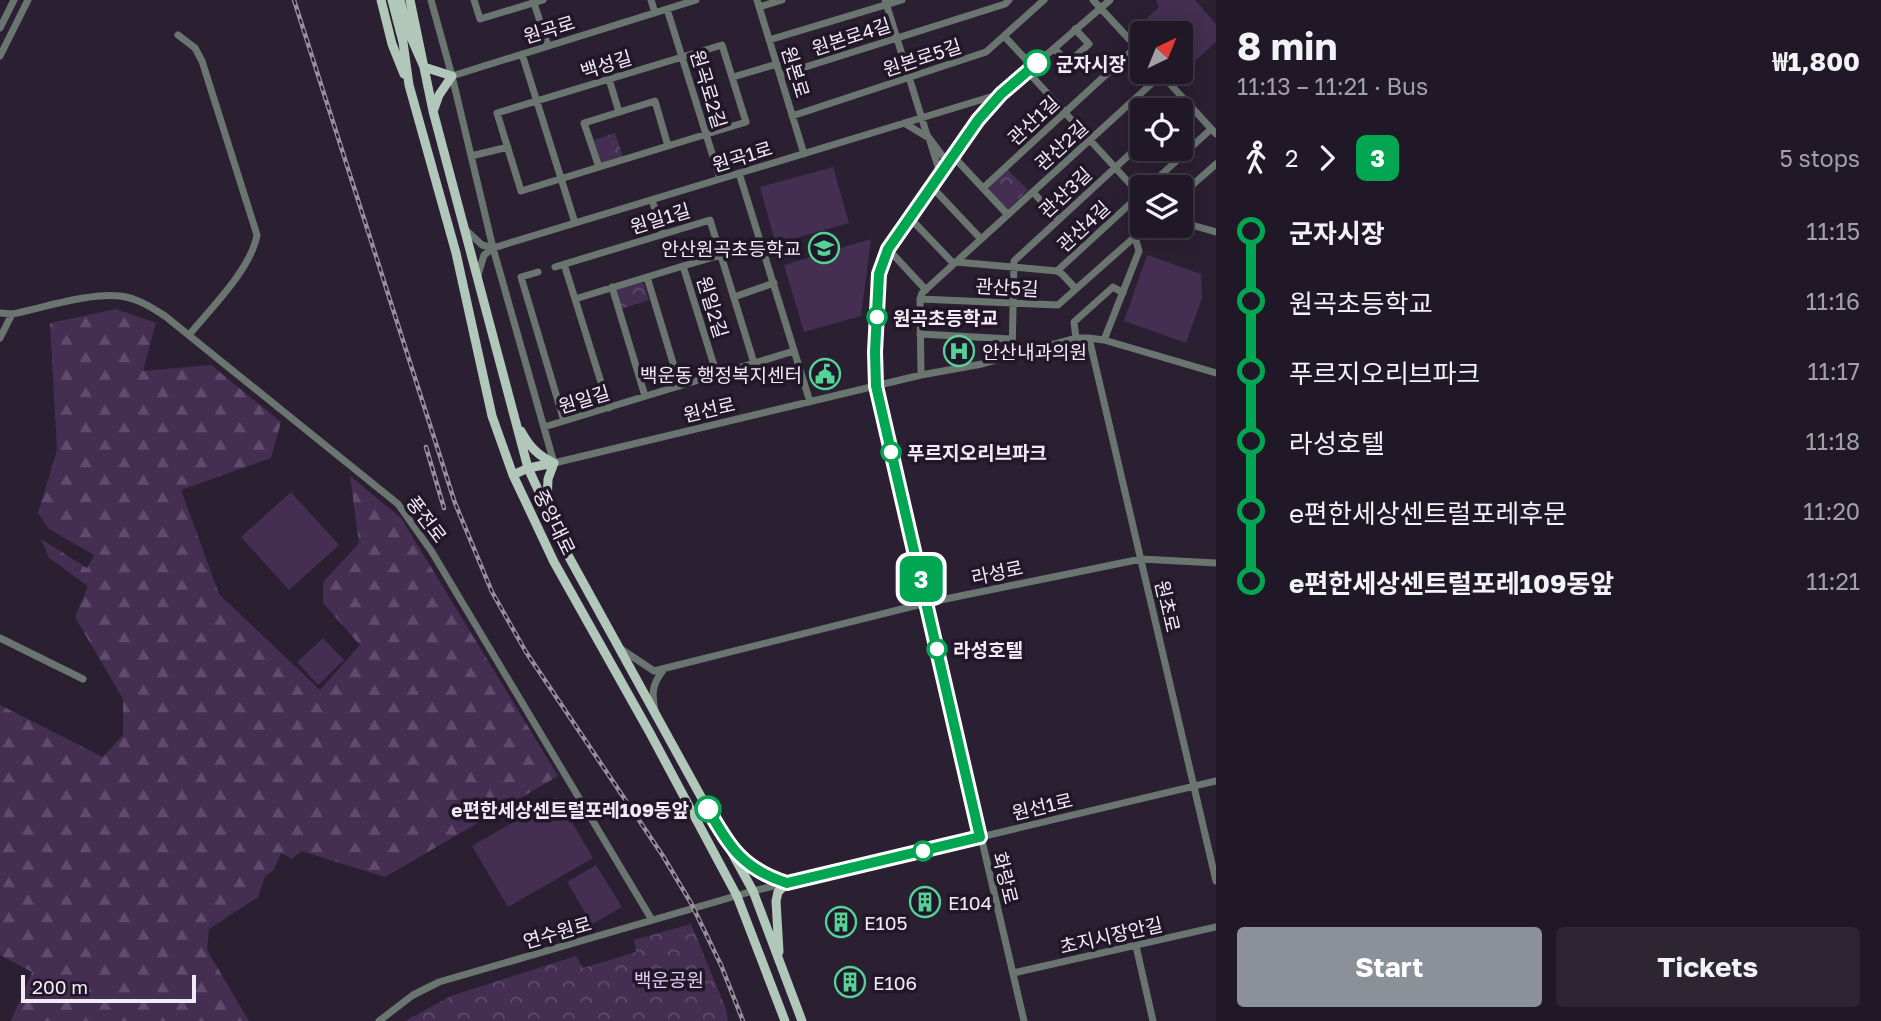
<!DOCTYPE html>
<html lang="en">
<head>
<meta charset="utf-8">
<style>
	:root { --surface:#201826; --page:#2d2532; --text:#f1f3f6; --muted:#a2a0a7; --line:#3d3743; --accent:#8c9099 }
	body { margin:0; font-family:"Golos Text","Noto Sans KR",sans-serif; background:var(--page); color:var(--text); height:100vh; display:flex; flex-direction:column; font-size:26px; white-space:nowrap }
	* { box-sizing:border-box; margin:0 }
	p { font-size:23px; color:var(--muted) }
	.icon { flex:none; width:38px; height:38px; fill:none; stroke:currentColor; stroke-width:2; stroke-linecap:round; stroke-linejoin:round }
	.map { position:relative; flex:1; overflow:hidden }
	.sheet { display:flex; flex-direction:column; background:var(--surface); width:665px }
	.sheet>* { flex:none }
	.badge { padding:0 14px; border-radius:10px; font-size:24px; line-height:46px }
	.needle { width:46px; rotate:43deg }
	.fabs { position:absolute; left:1130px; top:21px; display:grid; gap:14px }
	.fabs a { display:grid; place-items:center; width:63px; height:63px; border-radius:7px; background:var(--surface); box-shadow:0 4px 18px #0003,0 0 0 2px var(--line); font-size:35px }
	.scale { position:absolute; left:21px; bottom:18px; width:175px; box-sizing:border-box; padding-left:7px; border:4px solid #f2ebf7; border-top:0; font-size:19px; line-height:24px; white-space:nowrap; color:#f2ebf7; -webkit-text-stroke:5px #211728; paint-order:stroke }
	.map>.badge { position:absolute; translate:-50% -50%; box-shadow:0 0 0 4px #fff }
	.legs { display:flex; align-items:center; gap:10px; height:77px; padding:0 21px; font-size:23px }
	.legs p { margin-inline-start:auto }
	.overview { display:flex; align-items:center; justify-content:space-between; height:119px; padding:0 21px }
	h1 { font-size:38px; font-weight:700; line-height:52px }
	.primary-button { display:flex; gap:14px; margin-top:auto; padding:14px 21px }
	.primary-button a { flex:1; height:80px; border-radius:7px; background:var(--accent); color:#fff; font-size:28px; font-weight:700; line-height:80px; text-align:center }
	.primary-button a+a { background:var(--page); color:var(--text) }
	ul { padding:0 21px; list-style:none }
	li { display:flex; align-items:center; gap:24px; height:70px; font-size:26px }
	li i { display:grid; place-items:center; width:10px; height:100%; margin:0 9px; background:currentColor }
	li i::after { content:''; width:18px; height:18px; margin:-9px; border:5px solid; border-radius:50%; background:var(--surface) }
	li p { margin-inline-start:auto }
	li:first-child i { background:linear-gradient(#0000 50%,currentColor 0) }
	li:last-child i { background:linear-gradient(currentColor 50%,#0000 0) }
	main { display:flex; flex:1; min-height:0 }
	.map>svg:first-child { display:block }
	.grass { fill:#442e52 }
	.forest { fill:url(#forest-firs) }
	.park { fill:url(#park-crowns) }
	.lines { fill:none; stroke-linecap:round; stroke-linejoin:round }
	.minor { stroke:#6b756f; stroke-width:7 }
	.major { stroke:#b1c7b9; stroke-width:9 }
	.rail-casing { stroke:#988f9e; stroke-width:4.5 }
	.rail { stroke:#211728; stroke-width:2; stroke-dasharray:5; stroke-linecap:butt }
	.line-1-casing { stroke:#fff; stroke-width:16 }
	.line-1 { stroke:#00a651; stroke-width:10 }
	.stop-1-dot { fill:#fff; stroke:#00a651; stroke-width:3.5 }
	.labels { text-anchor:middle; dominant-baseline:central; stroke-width:7; stroke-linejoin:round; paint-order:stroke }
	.street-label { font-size:19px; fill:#f2ebf7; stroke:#211728 }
	.stop-label { font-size:19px; font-weight:bold; fill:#f2ebf7; stroke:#211728; text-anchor:start }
	.poi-label { font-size:19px; fill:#f2ebf7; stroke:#211728; text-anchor:start }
	.park-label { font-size:19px; fill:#e4caf6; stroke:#211728 }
</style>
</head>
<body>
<main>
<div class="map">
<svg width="1216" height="1021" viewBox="0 0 1216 1021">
	<defs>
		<pattern id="forest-firs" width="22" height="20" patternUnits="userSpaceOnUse" patternTransform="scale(1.75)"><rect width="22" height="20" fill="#442e52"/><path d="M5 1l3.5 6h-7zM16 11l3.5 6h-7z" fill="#5f4c6c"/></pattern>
		<pattern id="park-crowns" width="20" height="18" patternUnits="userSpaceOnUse" patternTransform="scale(1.75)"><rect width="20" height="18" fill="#442e52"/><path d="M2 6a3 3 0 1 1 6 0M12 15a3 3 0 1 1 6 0" fill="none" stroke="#5f4c6c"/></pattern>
	</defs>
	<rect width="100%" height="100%" fill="#2b2032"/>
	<path class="grass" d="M1156 0H1195L1216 24V42L1180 74 1178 72H1181V33H1143L1137 27 1159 7Z
		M833 167 849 223 782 242 774 238 760 187Z
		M871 239 861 316 804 332 784 265Z
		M1147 255 1201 274 1202 298 1186 343 1124 321Z
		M291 492 339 545 289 590 241 537Z
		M323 638 344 660 318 685 297 662Z
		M557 797 593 858 508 907 472 846Z
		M596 865 622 907 592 924 567 882Z"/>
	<path class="forest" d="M116 309 156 323 143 371 211 365 281 422 271 458 181 490 219 594 320 690 360 645 323 603V582L359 543 350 476 401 518 558 776 385 877 301 851 292 859 281 853 274 870 265 876 258 897 209 929 207 950 249 1021H11L32 972 0 955V705L103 757 123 735V699L75 617 88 586 49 558 41 539 87 568 94 555 49 529 38 513 57 450 50 323Z"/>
	<path class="park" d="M615 133 623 157 603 163 601 162 594 140Z
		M1007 169 1028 190 1007 210 987 187Z
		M641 282 644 284 649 300 621 309 616 292 618 289Z
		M691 924 726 1009 728 1021H405L451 996 576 956 583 968 636 952 634 940Z"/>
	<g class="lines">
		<path class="minor" d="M431 0 452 76 493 248 554 463 921 375 982 364 1076 338H1089L1104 340 1216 373
			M474 0 480 19 543 0
			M651 0 655 13
			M757 0 804 154
			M885 0 927 135 947 162
			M1093 0 1143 54
			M534 3 548 46
			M759 7 782 0
			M667 9 720 179
			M0 28 14 0
			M178 35 195 48 202 61 257 235C251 269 211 308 189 335
			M1004 36 1033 67
			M769 40 902 0
			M722 45 746 122 521 191 497 113Z
			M1054 48 1068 63 1089 44 1075 29
			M522 54 575 223
			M0 56 28 0
			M1027 71 1142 197
			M1159 72 1216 134
			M780 75 1005 4 1009 0
			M452 76 696 0
			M733 77 777 64
			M609 79 619 112
			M1177 110 1186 102
			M792 116 986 52 1044 0
			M904 123 929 138 940 173
			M952 155 1008 215
			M471 156 508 147
			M599 167 584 123 655 101 668 146
			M739 173 810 402
			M931 186 981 239
			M1148 187 1211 129
			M983 188 1136 47
			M1033 192 1058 220
			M1181 195 1216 164
			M652 200 663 234
			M909 217 954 264
			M1181 222 1216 232
			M466 230 482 245 493 248
			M888 249 926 290
			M956 262 1057 271 1143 192
			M564 264 575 299
			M683 266 721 255
			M555 267 710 220 754 363
			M1057 271 1062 274 1076 289
			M538 272 521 277 564 421
			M478 275 484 255 493 248 1000 94
			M647 277 680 386
			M612 287 645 396
			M734 297 774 283
			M920 299 1058 305 1147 226
			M0 313 12 314C42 308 91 292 120 296 137 298 151 307 165 316L398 504 432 552 652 920
			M920 334 1011 339
			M0 338 12 314
			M1076 338 1074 322 1113 287 1123 293
			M1089 338 1216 881
			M1104 340 1139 251 1135 237
			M1012 356 1014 261 1143 142
			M921 375 920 299 922 293 1161 75
			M609 408 575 299 683 266 717 375
			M544 427 794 351
			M0 638 83 679
			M621 649 654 671 926 603 1141 559 1216 563
			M655 710C651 692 653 683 664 669
			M1136 946 1153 1021
			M1013 973 1216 927
			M379 1021 413 995 439 982 753 891 1216 781
			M1024 1021 876 386 875 352 879 274 893 241 952 155 1001 94 1110 0"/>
		<path class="major" d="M381 0 392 44 404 74
			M392 0 403 42 409 85 456 253 492 416 513 475 554 562 650 733 737 896 785 1021
			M400 0 409 33 424 67 452 76 439 95 434 109
			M410 0 433 111 528 468 569 557 753 891 802 1021
			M521 431C529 446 538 456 554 463
			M513 475 528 468 554 463
			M547 503 548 479 554 463
			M733 850 766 876 787 883 778 892 776 901 779 952"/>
		<g class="rail-casing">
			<path id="rail" d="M294 0 455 503 492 592 526 652 663 856 691 903 721 965 743 1021
				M426 447 444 508"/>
		</g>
		<use href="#rail" class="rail"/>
	</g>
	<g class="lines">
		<g class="line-1-casing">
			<path id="line-1" d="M708 809C729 847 743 869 787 883L980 837 876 386 875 352 879 274 888 249 978 120 1001 94 1037 63"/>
		</g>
		<use href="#line-1" class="line-1"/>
	</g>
	<defs>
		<g id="school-ring" transform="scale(1.575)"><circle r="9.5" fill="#211728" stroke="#53d396" stroke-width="1.5"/><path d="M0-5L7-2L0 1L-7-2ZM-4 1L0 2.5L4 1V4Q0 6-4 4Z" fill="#53d396"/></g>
		<g id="hospital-ring" transform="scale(1.575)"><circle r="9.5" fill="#211728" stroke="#53d396" stroke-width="1.5"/><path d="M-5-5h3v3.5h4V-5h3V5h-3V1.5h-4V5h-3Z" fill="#53d396"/></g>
		<g id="civic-ring" transform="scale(1.575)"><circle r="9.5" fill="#211728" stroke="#53d396" stroke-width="1.5"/><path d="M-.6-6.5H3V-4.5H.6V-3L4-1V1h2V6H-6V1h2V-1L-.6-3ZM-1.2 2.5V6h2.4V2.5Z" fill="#53d396"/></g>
		<g id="building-ring" transform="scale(1.575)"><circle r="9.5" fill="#211728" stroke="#53d396" stroke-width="1.5"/><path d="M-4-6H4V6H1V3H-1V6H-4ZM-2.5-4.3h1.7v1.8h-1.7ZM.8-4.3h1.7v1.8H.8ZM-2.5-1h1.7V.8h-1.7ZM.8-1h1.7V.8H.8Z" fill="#53d396"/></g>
	</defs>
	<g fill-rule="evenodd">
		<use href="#school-ring" x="824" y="248"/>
		<use href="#hospital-ring" x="959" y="351"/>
		<use href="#civic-ring" x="825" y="374"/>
		<use href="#building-ring" x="925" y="902"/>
		<use href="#building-ring" x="841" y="922"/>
		<use href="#building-ring" x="850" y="982"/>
	</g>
	<g class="stop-1-dot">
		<circle cx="1037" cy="63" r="12"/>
		<circle cx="877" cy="317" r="9"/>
		<circle cx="891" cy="452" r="9"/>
		<circle cx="937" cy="649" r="9"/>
		<circle cx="708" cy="809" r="12"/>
		<circle cx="923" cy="851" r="9"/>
	</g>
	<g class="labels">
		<g class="street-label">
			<text transform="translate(549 29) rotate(-17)">원곡로</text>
			<text transform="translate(851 36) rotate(-18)">원본로4길</text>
			<text transform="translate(922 57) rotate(-18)">원본로5길</text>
			<text transform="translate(606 64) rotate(-17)">백성길</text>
			<text transform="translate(796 72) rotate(73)">원본로</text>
			<text transform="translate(709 89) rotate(73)">원곡로2길</text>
			<text transform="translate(1033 120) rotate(-43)">관산1길</text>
			<text transform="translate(1061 145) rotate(-42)">관산2길</text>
			<text transform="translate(742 156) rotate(-17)">원곡1로</text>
			<text transform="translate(1065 192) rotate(-43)">관산3길</text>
			<text transform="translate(660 218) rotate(-17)">원일1길</text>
			<text transform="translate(1083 226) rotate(-43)">관산4길</text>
			<text transform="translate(1007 287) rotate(3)">관산5길</text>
			<text transform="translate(713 307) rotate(73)">원일2길</text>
			<text transform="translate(584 399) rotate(-17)">원일길</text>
			<text transform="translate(709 409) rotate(-13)">원선로</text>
			<text transform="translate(427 519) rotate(53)">풍전로</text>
			<text transform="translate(555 522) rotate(64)">중앙대로</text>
			<text transform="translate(997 572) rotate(-12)">라성로</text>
			<text transform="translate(1168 606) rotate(77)">원초로</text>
			<text transform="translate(1042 806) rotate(-13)">원선1로</text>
			<text transform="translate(1006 878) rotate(76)">화랑로</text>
			<text transform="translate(557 932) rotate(-16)">연수원로</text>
			<text transform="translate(1111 935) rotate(-13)">초지시장안길</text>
		</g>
		<g class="stop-label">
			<text x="1056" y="63">군자시장</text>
			<text x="893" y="317">원곡초등학교</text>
			<text x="907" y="452">푸르지오리브파크</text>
			<text x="953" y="649">라성호텔</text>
			<text x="689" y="809" text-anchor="end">e편한세상센트럴포레109동앞</text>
		</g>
		<g class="poi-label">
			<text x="801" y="248" text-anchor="end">안산원곡초등학교</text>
			<text x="982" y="351">안산내과의원</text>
			<text x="802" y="374" text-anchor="end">백운동 행정복지센터</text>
			<text x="948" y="902">E104</text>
			<text x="864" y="922">E105</text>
			<text x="873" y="982">E106</text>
		</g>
		<g class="park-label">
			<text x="669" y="979">백운공원</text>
		</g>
	</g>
</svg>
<div class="fabs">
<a><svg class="needle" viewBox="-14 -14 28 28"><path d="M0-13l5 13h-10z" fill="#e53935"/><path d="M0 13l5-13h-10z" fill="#a2a0a7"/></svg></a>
<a><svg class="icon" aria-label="locate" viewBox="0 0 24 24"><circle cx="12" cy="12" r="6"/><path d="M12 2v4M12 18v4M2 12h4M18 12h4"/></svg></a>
<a><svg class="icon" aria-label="layers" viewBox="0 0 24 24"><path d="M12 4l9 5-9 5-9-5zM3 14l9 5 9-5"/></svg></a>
</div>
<div class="scale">200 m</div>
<b class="badge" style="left:921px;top:579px;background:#00a651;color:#fff">3</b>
</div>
<section class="sheet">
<div class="overview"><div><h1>8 min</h1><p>11:13 – 11:21 · Bus</p></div><b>₩1,800</b></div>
<div class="legs"><svg class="icon" aria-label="walk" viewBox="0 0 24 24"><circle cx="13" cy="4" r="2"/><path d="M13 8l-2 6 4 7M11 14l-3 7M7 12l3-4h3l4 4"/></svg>2<svg class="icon" aria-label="forward" viewBox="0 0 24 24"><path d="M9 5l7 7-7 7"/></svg><b class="badge" style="background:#00a651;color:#fff">3</b><p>5 stops</p></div>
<ul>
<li><i style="color:#00a651"></i><b>군자시장</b><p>11:15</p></li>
<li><i style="color:#00a651"></i><span>원곡초등학교</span><p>11:16</p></li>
<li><i style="color:#00a651"></i><span>푸르지오리브파크</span><p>11:17</p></li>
<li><i style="color:#00a651"></i><span>라성호텔</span><p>11:18</p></li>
<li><i style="color:#00a651"></i><span>e편한세상센트럴포레후문</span><p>11:20</p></li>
<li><i style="color:#00a651"></i><b>e편한세상센트럴포레109동앞</b><p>11:21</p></li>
</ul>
<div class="primary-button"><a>Start</a><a>Tickets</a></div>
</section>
</main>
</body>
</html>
